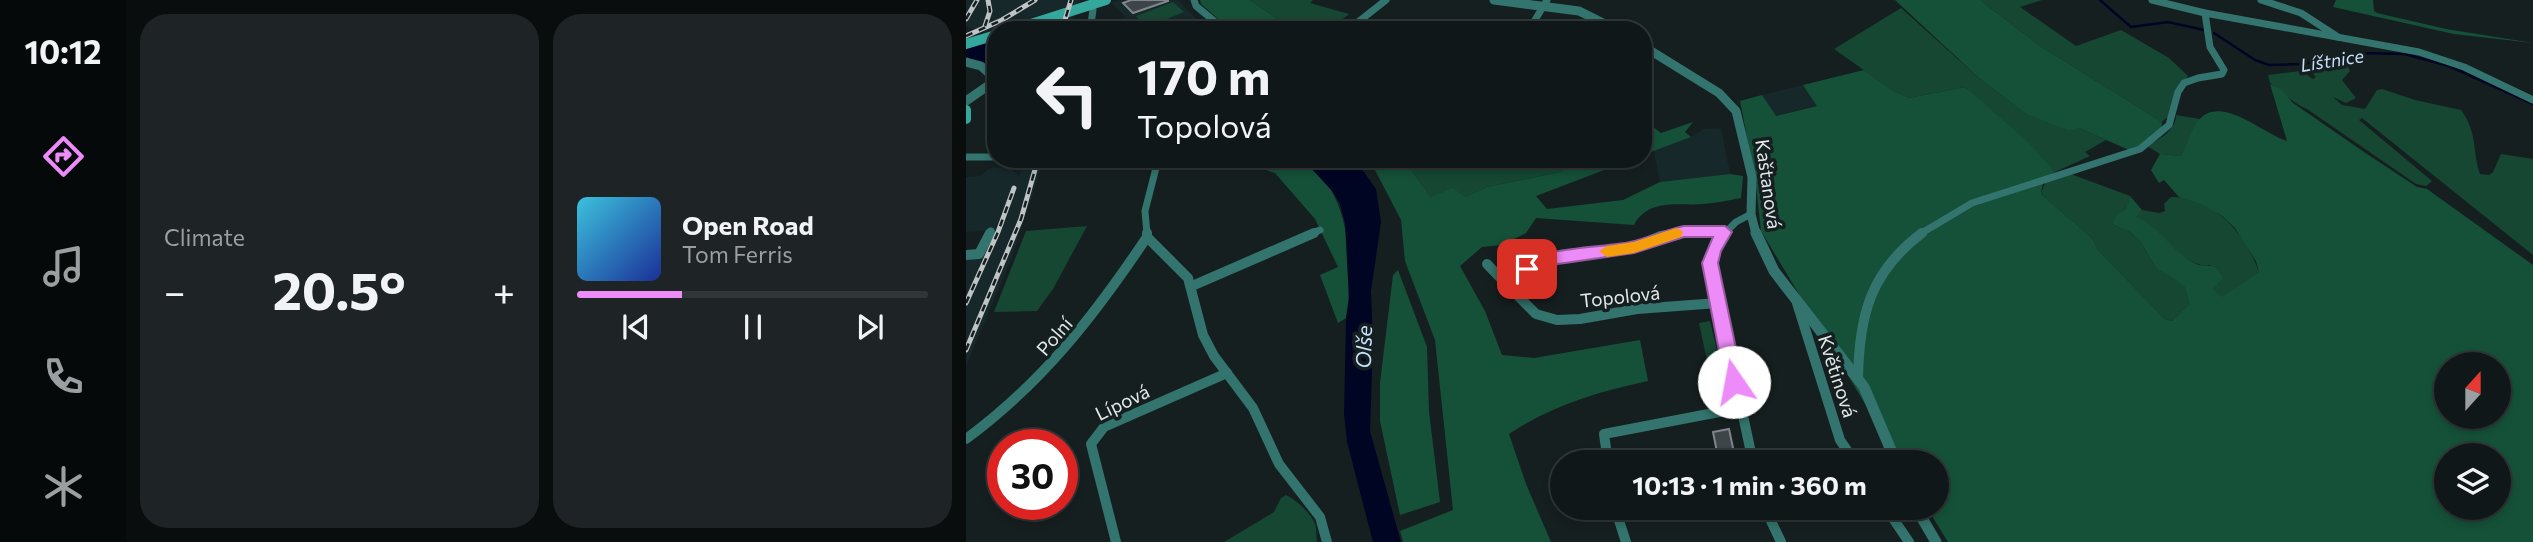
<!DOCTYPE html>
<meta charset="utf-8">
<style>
:root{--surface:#101718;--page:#1e2425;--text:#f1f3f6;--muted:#9c9fa2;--line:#303637;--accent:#ed8cf9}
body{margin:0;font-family:Commissioner,sans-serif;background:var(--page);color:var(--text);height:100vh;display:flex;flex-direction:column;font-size:26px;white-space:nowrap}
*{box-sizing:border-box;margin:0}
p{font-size:23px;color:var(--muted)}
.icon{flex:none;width:38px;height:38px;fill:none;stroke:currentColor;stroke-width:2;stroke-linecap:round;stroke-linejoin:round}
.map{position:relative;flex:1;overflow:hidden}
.details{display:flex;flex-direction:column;gap:14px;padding:14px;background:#090d0d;width:840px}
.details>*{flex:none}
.top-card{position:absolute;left:21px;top:21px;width:665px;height:147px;border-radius:28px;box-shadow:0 4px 10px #0003,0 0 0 2px var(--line);background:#101718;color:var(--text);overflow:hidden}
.needle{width:46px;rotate:21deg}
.tools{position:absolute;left:1468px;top:352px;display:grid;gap:14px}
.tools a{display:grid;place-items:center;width:77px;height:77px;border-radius:50%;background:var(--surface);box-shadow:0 4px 10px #0003,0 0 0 2px var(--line);font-size:35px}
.speed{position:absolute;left:21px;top:429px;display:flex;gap:14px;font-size:35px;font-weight:700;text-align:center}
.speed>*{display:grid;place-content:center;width:91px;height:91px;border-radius:50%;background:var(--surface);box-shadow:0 4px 10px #0003,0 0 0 2px var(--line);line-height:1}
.speed .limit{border:10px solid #d22;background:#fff;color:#111}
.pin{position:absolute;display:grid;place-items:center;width:60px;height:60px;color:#fff;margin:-30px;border-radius:14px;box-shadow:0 4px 10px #0006}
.me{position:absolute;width:77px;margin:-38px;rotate:348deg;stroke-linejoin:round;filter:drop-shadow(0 0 5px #0008)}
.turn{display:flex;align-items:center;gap:24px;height:147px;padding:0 35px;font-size:32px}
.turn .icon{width:91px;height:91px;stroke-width:2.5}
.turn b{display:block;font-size:49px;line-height:60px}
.big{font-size:52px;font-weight:700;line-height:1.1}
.details .tile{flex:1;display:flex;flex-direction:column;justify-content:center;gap:10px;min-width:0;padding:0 24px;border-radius:28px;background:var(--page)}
.song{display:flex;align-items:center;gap:21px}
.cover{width:84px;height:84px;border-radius:10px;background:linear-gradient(135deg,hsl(190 70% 55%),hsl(230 70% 35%))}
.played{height:7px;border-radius:4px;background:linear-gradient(90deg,var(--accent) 30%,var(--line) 30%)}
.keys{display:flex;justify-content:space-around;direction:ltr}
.heat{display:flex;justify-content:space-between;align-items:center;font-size:38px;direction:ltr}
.details .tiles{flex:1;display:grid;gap:14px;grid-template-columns:repeat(2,1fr)}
.trip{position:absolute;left:584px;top:450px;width:399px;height:70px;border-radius:35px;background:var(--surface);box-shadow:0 4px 10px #0003,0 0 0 2px var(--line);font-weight:700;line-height:70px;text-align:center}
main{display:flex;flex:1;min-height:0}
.tabs{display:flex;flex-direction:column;width:126px;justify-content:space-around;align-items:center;background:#06090a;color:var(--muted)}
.tabs .icon{width:49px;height:49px}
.tabs .current{color:var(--accent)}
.tabs b{font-size:32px;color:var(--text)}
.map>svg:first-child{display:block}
.built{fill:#17282b}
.green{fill:#154733}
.forest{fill:#155139;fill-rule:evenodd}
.water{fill:#000524}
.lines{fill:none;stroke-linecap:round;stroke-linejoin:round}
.stream{stroke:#000524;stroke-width:2.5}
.building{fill:#3d4549;stroke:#7e868b;stroke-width:2}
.minor-far1{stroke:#33756e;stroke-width:7}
.minor{stroke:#33756e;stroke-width:10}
.tertiary-far1{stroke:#33756e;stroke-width:9}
.tertiary{stroke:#33756e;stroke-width:11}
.secondary{stroke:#34a89d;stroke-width:10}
.rail-casing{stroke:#bec4c5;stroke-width:5}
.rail{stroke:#161f20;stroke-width:2.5;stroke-dasharray:7;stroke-linecap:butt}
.route{fill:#ed8cf9;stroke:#9a5ba2;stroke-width:2}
.slow{fill:#f59e0b}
.labels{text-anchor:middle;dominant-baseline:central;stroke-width:7;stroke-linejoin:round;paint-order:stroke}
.far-water-label{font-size:18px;font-style:italic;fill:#c7dffd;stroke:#161f20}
.street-label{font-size:19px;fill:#e2e8e9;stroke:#161f20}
.water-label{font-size:21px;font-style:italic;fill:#c7dffd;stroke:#161f20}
</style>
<main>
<nav class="tabs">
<b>10:12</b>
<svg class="icon current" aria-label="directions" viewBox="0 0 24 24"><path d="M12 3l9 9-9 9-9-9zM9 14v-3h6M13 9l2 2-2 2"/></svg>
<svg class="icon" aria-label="music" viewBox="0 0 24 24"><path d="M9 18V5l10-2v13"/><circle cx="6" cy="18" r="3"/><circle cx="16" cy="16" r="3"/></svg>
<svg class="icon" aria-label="phone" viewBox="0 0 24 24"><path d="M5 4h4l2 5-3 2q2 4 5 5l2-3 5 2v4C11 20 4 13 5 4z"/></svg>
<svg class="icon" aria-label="climate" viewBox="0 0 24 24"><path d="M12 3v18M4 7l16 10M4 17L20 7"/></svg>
</nav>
<section class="details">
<div class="tiles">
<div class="tile"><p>Climate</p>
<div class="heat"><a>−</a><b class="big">20.5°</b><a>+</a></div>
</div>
<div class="tile">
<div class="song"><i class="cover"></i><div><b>Open Road</b><p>Tom Ferris</p></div></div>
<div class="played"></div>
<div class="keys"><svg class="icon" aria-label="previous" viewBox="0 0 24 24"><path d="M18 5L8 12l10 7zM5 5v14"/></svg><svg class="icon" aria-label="pause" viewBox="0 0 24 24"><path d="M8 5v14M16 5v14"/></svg><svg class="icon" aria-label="next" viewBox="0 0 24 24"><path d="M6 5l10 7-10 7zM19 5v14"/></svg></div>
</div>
</div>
</section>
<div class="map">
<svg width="1567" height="542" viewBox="0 0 1567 542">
<rect width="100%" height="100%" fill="#161f20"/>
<!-- built -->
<g class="built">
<path d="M0 0H116L112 2 105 30H88L93 9 22 33 0 26Z"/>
<path d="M153 0H212L238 27 246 24 256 30H127L160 17 145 3Z"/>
<path d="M837 85 852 105 809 116 796 95Z"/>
<path d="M755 128 764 174 694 182 688 151 725 137 738 129Z"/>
<path d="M57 159H78L46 257 0 366V258L15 257 25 230 0 232V177L14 176 24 168 44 167 53 176Z"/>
</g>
<!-- green -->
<g class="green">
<path d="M284 0H347L344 3 383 14 363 30H327Z"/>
<path d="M1014 0H1076L1054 7 1110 46 1155 30 1203 58 1222 76 1206 101 1204 119 1200 118 1196 122 1074 46Z"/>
<path d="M207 2 218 12 181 27 170 16Z"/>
<path d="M935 8 1013 78 1060 114 1113 128 1140 140 1119 152 1124 156 1089 172 999 87 943 98 926 90 868 49Z"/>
<path d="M1379 61 1384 71 1376 80 1390 98 1380 103 1367 97 1376 105 1399 109 1411 90 1416 89 1449 100 1495 110C1512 133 1506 151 1514 174L1523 175 1527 172 1535 154 1567 159V255L1396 118 1393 120 1466 181 1460 186 1450 184 1341 109C1326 103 1317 92 1304 83L1302 75 1335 71 1347 79 1350 77 1344 71 1345 68Z"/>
<path d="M1210 115 1234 119 1215 156 1194 154 1181 146C1193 139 1210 131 1210 115Z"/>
<path d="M437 159H620L594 172 521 187 499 197H465Z"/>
<path d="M1102 173 1164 196 1162 205 1146 224 1164 232 1174 241 1191 269 1205 275 1219 288 1223 304 1206 321 1199 319 1132 250 1126 238 1075 194 1079 183Z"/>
<path d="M1205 197C1248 197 1280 234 1293 272L1256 298 1247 289 1244 265C1218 270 1193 226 1169 217L1176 210 1193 213 1199 211 1198 204Z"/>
<path d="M121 226 87 289 71 311 28 312 60 231Z"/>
<path d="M744 321 753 358 741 360 733 323Z"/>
<path d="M320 495C330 500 345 513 349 524 351 529 350 537 351 542H258L308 512 315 498Z"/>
</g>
<!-- forest -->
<g class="forest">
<path d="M234 0H284L327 30H265L235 4Z"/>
<path d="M929 0H1014L1074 46 1196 122 1195 131 1178 144 1163 150 1113 128 1102 130 1060 114 1013 78Z"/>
<path d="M1370 0H1407L1408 11 1411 13 1480 29 1567 43 1488 34 1367 7Z"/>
<path d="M898 70 926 90 943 98 999 87 1061 141 1089 172 1078 178 1075 194 1126 238 1132 250 1199 319 1206 321 1223 304 1219 288 1205 276 1191 269 1174 241 1164 232 1146 224 1151 214C1160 211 1162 206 1164 196L1176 210 1170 217C1193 226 1206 251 1228 263 1235 267 1241 264 1249 267L1257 278 1247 289 1256 297 1293 272 1290 261 1269 228 1255 215 1233 203 1213 197 1198 180 1193 183 1185 170 1194 154 1215 156C1221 145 1225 131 1232 121 1254 93 1297 134 1321 141L1304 84 1316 90 1327 103 1398 152 1451 187 1461 189 1567 265V542H982L961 508H971V462H934L795 231 789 177 774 101 796 95 810 116 851 106 837 85ZM1480 364H1533V416H1480ZM1480 455H1533V508H1480Z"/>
<path d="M727 122 719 132 725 137 677 155V132L687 127 695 133Z"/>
<path d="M265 159C282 159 314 155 330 160 386 179 388 270 380 318L372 323 354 275 372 267 349 219 309 173Z"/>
<path d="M399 159H437L465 197 487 188 499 197 521 187 594 172 620 159H667L570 196 581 209 657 200 694 182 764 174 777 176 775 198C763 200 750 203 737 204 713 206 682 198 668 225L570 218 560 233 536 245 516 247 494 266 519 311 536 355 568 358 674 340 682 381C632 392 586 405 543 434L560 484 585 542H437L434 531 487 510 469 340 439 261 435 220 409 170Z"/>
<path d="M432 270 461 347 463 412 474 502 434 515 414 421V383L427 275Z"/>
</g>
<!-- water -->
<g class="water">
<path d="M0 40 16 41 30 48V69L0 57Z"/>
<path d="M328 159H384L398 172 410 189 415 222 405 291 407 343 404 431 435 542H407L381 442 378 414 380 318 383 299 379 223 374 204 366 191 344 167Z"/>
</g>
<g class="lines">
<!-- stream -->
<g class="stream">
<path d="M1134 0 1165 27 1202 22 1238 30"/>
<path d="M1248 33 1289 60 1303 65 1337 64 1393 53 1439 54 1483 66 1567 104"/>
</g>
</g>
<!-- building -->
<g class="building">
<path d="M165 0H202V1L167 13 157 3Z"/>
<path d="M763 429 770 462H753L747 432Z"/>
</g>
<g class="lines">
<!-- minor-far1 -->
<g class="minor-far1">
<path d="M228 0 230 6 259 30"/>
<path d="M1186 0 1239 13 1453 52 1498 67 1567 100"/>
<path d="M1295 0 1335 13 1372 37"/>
<path d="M124 30 127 10"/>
<path d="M382 30 420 0"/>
<path d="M563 30 581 0"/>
<path d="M0 157H30"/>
<path d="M23 234 25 231"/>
<path d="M181 234 179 211 191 164 186 159"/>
<path d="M344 234 354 230"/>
<path d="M705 234 759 232"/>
<path d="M758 234 770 222 785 214"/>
<path d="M954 234 1006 203 1174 149 1203 125 1212 92 1218 83 1232 78 1256 74 1258 70 1244 47 1239 13"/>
</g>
<!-- minor -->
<g class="minor">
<path d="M181 233V237"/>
<path d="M715 233 695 236 668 247 582 259 561 269 547 291 570 314 591 320 614 319 671 309 752 303"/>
<path d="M759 233 744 263 787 462"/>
<path d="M181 237 222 278 237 335 248 356 287 408 313 464 354 517 361 542"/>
<path d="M0 255 13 254 24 233"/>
<path d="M521 264 547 291"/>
<path d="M226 286 348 233"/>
<path d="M831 303 874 440 889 462"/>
<path d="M892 379C893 316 904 272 956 233"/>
<path d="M0 439C77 382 128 316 181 237"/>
<path d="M642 462 638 434 774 408"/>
<path d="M649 508 660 542"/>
<path d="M799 508 815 542"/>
<path d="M920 508 943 542"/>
<path d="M150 542 125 444 138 427 261 373"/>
</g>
<!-- tertiary-far1 -->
<g class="tertiary-far1">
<path d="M528 0 613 11 651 30"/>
<path d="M677 46 753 93 770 111 786 177 785 214 790 234"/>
<path d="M0 62 15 66 26 76 23 85 0 101"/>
</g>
<!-- tertiary -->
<g class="tertiary">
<path d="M790 233 808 271 898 387 930 462"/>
<path d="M950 508 970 542"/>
</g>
<!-- secondary -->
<g class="secondary">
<path d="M46 30 140 0"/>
<path d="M0 44 30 35"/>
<path d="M0 110V119"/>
</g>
<defs>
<g id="rail">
<path d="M0 19 11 0"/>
<path d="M19 26 24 11 22 0"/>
<path d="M96 30 105 0"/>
<path d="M0 36 36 20 69 0"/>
<path d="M0 303 32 232 48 188"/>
<path d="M0 350 55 219 72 159"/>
</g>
</defs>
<!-- rail casing -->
<use href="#rail" class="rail-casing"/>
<!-- rail -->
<use href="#rail" class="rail"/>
</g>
<!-- route -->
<path class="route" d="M718 226H759L766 232 755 251 752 263 777 382 775 387 768 389 762 387 759 382 736 263 747 237H718L668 253 585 265 561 275 553 269C569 246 638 248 664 242 682 238 699 230 718 226Z"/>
<!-- slow -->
<path class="slow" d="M710 228 715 230 717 233 715 237 668 253 641 257 633 251 641 246 668 242Z"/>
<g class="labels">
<!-- far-water labels -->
<g class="far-water-label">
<text transform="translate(1366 60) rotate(-9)">Líštnice</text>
</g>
<!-- street labels -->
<g class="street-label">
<text transform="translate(803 184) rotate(82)">Kaštanová</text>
<text transform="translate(654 296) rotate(-6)">Topolová</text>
<text transform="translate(88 336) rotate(-49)">Polní</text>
<text transform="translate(872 376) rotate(72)">Květinová</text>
<text transform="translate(156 402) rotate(-26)">Lípová</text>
</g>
<!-- water labels -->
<g class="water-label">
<text transform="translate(397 347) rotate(-88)">Olše</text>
</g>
</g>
</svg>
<div class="tools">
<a><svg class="needle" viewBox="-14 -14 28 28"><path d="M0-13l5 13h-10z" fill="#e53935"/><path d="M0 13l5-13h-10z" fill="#9c9fa2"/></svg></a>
<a><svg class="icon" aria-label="layers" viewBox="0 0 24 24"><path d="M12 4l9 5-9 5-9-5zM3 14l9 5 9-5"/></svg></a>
</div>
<div class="speed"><div class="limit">30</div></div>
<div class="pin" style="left:561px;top:269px;background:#d93025"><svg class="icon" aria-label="arrive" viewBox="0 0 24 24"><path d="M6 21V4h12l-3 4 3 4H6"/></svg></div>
<svg class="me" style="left:768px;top:382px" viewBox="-20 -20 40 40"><circle r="19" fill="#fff"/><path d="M0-13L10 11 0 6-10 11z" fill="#ed8cf9"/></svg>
<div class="trip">10:13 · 1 min · 360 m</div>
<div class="top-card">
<div class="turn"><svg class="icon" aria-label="left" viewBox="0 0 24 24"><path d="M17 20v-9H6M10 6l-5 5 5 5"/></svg><div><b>170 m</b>Topolová</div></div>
</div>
</div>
</main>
